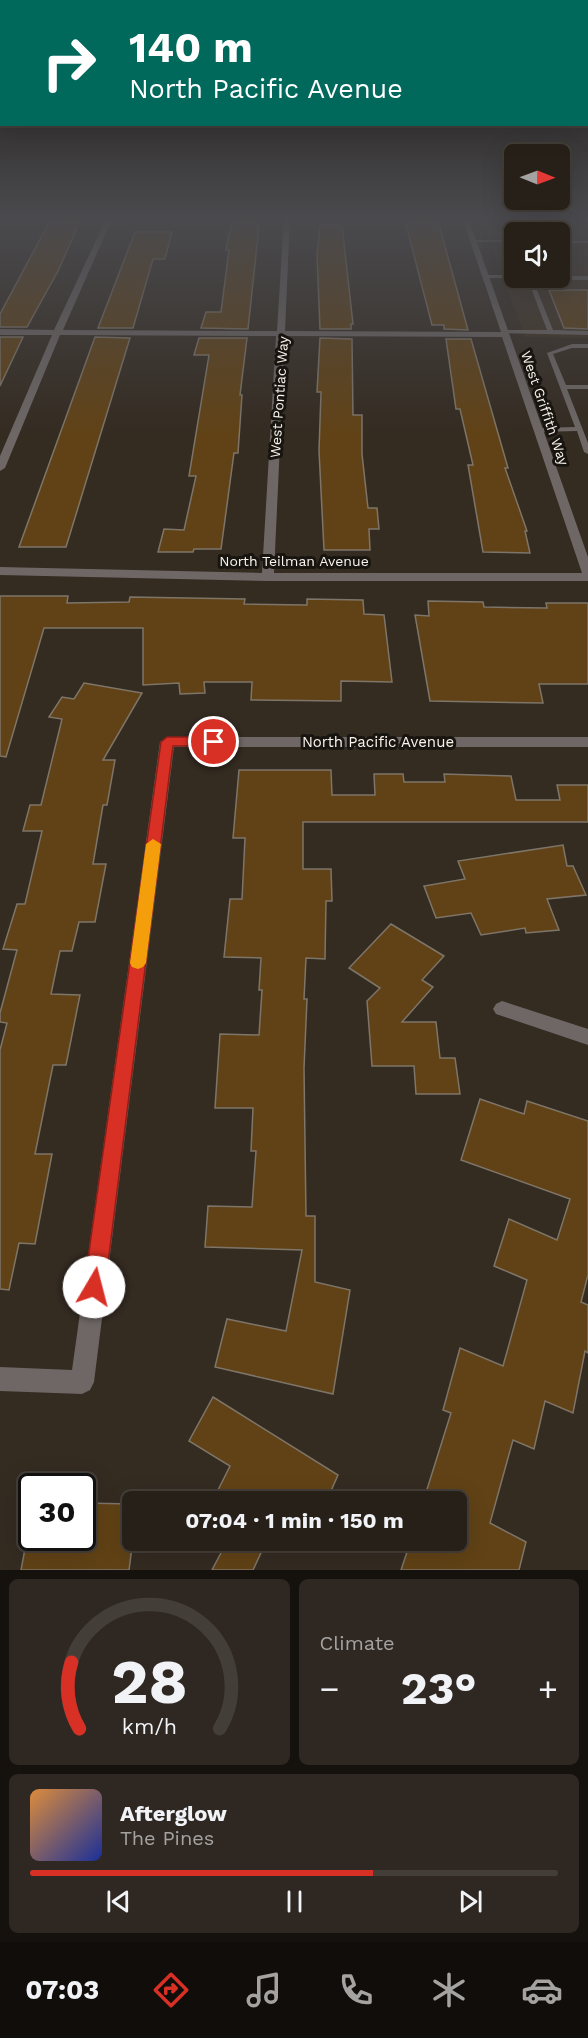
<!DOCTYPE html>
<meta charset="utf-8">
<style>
:root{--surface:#272019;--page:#2f2822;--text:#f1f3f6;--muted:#a4a3a2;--line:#433e38;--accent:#d93025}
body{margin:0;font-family:"Work Sans",sans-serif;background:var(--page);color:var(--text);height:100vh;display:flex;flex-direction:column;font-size:22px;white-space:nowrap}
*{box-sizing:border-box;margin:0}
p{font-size:20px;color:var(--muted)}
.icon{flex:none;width:33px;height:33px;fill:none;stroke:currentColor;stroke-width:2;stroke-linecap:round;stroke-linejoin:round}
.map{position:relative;height:1570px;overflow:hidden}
.details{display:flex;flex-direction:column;gap:9px;padding:9px;background:#15120e;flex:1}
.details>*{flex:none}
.top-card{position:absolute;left:0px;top:0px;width:588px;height:126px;box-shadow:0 6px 24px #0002,0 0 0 2px var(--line);background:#00695c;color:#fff;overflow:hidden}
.needle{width:39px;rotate:91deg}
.tools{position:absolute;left:504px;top:144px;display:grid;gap:12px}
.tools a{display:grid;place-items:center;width:66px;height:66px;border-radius:9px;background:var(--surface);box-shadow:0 6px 24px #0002,0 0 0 2px var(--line);font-size:30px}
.speed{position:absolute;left:18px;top:1473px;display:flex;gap:12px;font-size:30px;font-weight:700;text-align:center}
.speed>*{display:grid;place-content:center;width:78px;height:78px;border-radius:50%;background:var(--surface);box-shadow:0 6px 24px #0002,0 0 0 2px var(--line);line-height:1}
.speed .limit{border:3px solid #111;border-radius:9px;background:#fff;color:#111}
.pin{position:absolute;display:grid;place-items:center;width:51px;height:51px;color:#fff;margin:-26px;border:3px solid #fff;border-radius:50%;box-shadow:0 2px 6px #0007}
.me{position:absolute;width:66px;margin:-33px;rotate:8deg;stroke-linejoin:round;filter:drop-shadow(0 0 4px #0008)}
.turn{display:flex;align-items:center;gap:21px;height:126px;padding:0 30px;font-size:27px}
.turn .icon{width:78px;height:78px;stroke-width:2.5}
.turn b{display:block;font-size:42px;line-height:51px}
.big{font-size:45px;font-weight:700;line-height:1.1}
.details .tile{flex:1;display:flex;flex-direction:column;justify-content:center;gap:9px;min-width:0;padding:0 21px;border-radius:9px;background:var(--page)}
.details .dial{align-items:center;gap:0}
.dial svg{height:156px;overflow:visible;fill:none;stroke:var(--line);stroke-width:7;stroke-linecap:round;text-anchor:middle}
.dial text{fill:var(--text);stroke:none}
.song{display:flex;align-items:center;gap:18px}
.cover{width:72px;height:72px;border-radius:9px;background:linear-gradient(135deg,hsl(30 70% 55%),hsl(230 70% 35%))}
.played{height:6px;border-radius:3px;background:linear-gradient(90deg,var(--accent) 65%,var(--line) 65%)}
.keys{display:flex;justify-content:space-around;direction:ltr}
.heat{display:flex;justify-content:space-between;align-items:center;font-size:33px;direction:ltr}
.details .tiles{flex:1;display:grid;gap:9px;grid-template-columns:1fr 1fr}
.tile:last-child{grid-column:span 2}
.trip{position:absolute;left:122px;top:1491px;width:345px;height:60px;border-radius:9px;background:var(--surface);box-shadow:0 6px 24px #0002,0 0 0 2px var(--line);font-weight:700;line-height:60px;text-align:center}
.dock{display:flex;height:96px;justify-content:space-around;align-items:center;background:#100d0a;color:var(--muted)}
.dock .icon{width:42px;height:42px}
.dock .active{color:var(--accent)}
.dock b{font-size:27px;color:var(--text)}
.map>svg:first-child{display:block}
.built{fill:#3f3222;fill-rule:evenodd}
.building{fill:#614216;stroke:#7e7569;stroke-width:1.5}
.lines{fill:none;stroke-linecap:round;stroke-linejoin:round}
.service{fill:#6e6766;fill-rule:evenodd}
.minor{fill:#6e6766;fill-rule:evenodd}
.route{fill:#d93025;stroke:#8d1f18;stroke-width:1.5}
.slow{fill:#f59e0b}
.labels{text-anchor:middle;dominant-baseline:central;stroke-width:6;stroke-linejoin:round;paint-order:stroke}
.far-street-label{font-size:14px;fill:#f9f4ed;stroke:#181510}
.street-label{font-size:15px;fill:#f9f4ed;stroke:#181510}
</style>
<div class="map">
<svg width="588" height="1570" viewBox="0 0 588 1570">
<rect width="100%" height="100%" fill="#342b21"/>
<!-- built -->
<path class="built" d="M480 217H588V338L525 337ZM514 232H560V278H514Z"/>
<!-- building -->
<g class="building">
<path d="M52 217H82L58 271 27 327H0V314Z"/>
<path d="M232 217H260L248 329 201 328 206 312H221L229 250H226Z"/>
<path d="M404 217H437L468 330 444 329V325H432Z"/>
<path d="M320 225H342L353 324H351V329H320L317 255Z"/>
<path d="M135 232H172L165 259H153L133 328H98Z"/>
<path d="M549 290H588V329L564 328Z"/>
<path d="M0 337H23L0 386Z"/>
<path d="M95 337 130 338 66 547H19Z"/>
<path d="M199 338H247L240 395H242L238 453H234L221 549H194L193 552H158L164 529 184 530 196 476H189L209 355H194Z"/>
<path d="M320 338 352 339 353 415H362V454L368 508H377L379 529H369L370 550H324L319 451 321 392H317Z"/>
<path d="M446 339H471L508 468H505L527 531H525L530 553 483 552 468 465H473L460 409H456Z"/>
<path d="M0 596H68L67 603 129 602 130 597 245 599 244 604 307 605V599L363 600 364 614 384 615 392 682 341 681V701L251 700 252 682H204L205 693 180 694 179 683 143 685V628H44L6 757 0 756Z"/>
<path d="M428 601 483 602 484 607 547 608 546 603H588V684H539L543 703 430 701 415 615 429 616Z"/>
<path d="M84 683 142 693 103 760H115L107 805H103L93 864H106L95 922H79L72 951H60L51 994 80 995 66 1065H53L35 1154H52L35 1244 19 1243 9 1290 0 1289V1050L7 1023 0 1022V1013L17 950 3 949 17 904H25L42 831H23L30 805H41L62 719 49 717 62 697 74 699Z"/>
<path d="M239 770H331L332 795H375L374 774H403L404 782H445L444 774 511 776 516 800H560L557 785H588V822H303V869H331L332 901H326L325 959 306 958 304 999H307L304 1068 306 1216H315V1282L350 1290 333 1394 215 1367 227 1319 286 1331 302 1250 205 1247 208 1206 252 1207 256 1151H251L253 1108H215L220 1034 259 1035 262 990H259L261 958 224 957 230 899H242L245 838H233Z"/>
<path d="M563 845 567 866H573L586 895 547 899 559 930 526 933 525 928 481 935 471 913 436 918 424 886 465 879 458 861Z"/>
<path d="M391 924 444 956 422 980 433 987 402 1022H436L440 1058H455L460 1094H416L414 1066H372L367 1001 380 988 349 968Z"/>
<path d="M480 1099 524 1114 527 1101 588 1121V1275L581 1302 588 1305V1353L585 1351 573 1413 545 1401 534 1449 513 1440 490 1523 526 1542 519 1570H401L411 1540H456V1502H423L451 1413 443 1410 460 1348 503 1366 527 1280 494 1266 509 1219 557 1240 570 1199 461 1160Z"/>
<path d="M213 1397 338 1475 326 1502H306L290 1492 285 1502H212L230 1466 189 1441Z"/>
<path d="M84 1503 132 1504V1547L129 1570H21L27 1538H82Z"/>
<path d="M211 1540H267L253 1570H212L223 1549Z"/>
</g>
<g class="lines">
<!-- service -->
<g class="service">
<path d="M553 219H588V221H558L560 232V233L556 232Z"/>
<path d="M472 240H514V242H474Z"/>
<rect x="560" y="241" width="28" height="2"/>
<path d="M560 262 563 264 569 276H588V280H533L553 330 588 331V335L502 333V331L504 330H547L528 280 516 278 564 276 560 268Z"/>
<path d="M483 275H514L516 278H485Z"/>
<path d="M572 344H588V348H572L553 354 566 385H588V389H567L588 443V454L584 452 577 431 537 432 534 430 537 428 575 427 547 353Z"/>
</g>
<!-- minor -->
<g class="minor">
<path d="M107 217H113L63 330 277 331 284 217H290L285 331 501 332 462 217H468L588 557V581H268L0 575V567L262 573 276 336 60 335 5 468 0 471V456L52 335H0V329L54 330ZM285 336 502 337 582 573H274Z"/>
<path d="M167 737H588V747H174L94 1382 90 1390 82 1394 0 1391V1367L72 1370 160 742Z"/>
<path d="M502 1001 588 1029V1045L496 1014 493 1009 496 1004Z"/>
</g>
</g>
<!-- sky -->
<linearGradient id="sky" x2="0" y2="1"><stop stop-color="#1d1812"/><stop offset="0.5" stop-color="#4a4a4e"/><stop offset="1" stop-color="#4a4a4e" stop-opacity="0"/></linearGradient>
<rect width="588" height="436" fill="url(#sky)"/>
<!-- route -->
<path class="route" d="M167 737H214L220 742 214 746H173L105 1287 102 1294 94 1297 87 1294 84 1287 161 742Z"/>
<!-- slow -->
<path class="slow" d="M153 839 161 844 146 963 143 967 138 969 132 967 130 963 146 844Z"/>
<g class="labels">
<!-- far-street labels -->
<g class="far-street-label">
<text transform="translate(279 397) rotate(-86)">West Pontiac Way</text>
<text transform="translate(545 408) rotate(71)">West Griffith Way</text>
<text x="294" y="561">North Teilman Avenue</text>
</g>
<!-- street labels -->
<g class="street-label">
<text x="378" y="742">North Pacific Avenue</text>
</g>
</g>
</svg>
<div class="tools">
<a><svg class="needle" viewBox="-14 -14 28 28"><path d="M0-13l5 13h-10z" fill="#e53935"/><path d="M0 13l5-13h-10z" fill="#a4a3a2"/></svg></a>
<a><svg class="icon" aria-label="sound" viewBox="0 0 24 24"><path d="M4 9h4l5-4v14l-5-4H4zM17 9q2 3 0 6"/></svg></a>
</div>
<div class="speed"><div class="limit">30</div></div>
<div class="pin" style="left:214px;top:742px;background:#d93025"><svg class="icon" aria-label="arrive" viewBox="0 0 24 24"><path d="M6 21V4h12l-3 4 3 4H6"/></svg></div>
<svg class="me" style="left:94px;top:1287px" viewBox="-20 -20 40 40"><circle r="19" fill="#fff"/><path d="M0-13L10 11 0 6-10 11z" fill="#d93025"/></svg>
<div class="trip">07:04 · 1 min · 150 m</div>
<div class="top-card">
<div class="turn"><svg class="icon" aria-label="right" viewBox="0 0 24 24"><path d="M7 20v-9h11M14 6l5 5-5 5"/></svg><div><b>140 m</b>North Pacific Avenue</div></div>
</div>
</div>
<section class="details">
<div class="tiles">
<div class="tile dial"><svg viewBox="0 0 100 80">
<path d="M14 69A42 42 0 1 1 86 69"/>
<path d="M14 69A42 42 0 0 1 10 35" stroke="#d93025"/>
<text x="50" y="56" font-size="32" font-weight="700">28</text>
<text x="50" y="72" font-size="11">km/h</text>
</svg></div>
<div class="tile"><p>Climate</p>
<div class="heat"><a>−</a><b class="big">23°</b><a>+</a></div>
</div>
<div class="tile">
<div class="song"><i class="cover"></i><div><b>Afterglow</b><p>The Pines</p></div></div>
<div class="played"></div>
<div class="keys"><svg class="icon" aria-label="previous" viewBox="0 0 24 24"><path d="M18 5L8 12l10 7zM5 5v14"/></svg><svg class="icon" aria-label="pause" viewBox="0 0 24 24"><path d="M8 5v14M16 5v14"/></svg><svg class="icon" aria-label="next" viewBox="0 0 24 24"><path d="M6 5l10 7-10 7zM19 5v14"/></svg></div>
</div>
</div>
</section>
<nav class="dock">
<b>07:03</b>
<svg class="icon active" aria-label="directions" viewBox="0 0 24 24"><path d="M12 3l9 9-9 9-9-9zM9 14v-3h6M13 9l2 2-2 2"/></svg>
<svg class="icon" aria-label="music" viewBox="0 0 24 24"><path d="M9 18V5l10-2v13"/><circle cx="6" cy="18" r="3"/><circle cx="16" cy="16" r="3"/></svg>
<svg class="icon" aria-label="phone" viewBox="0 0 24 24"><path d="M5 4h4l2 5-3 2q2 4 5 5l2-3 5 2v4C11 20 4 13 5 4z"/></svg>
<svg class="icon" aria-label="climate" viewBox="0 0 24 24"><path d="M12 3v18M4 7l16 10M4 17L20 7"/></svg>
<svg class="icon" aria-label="car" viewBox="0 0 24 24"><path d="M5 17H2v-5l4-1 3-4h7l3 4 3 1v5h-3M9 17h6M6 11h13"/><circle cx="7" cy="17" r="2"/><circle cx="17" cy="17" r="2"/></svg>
</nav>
